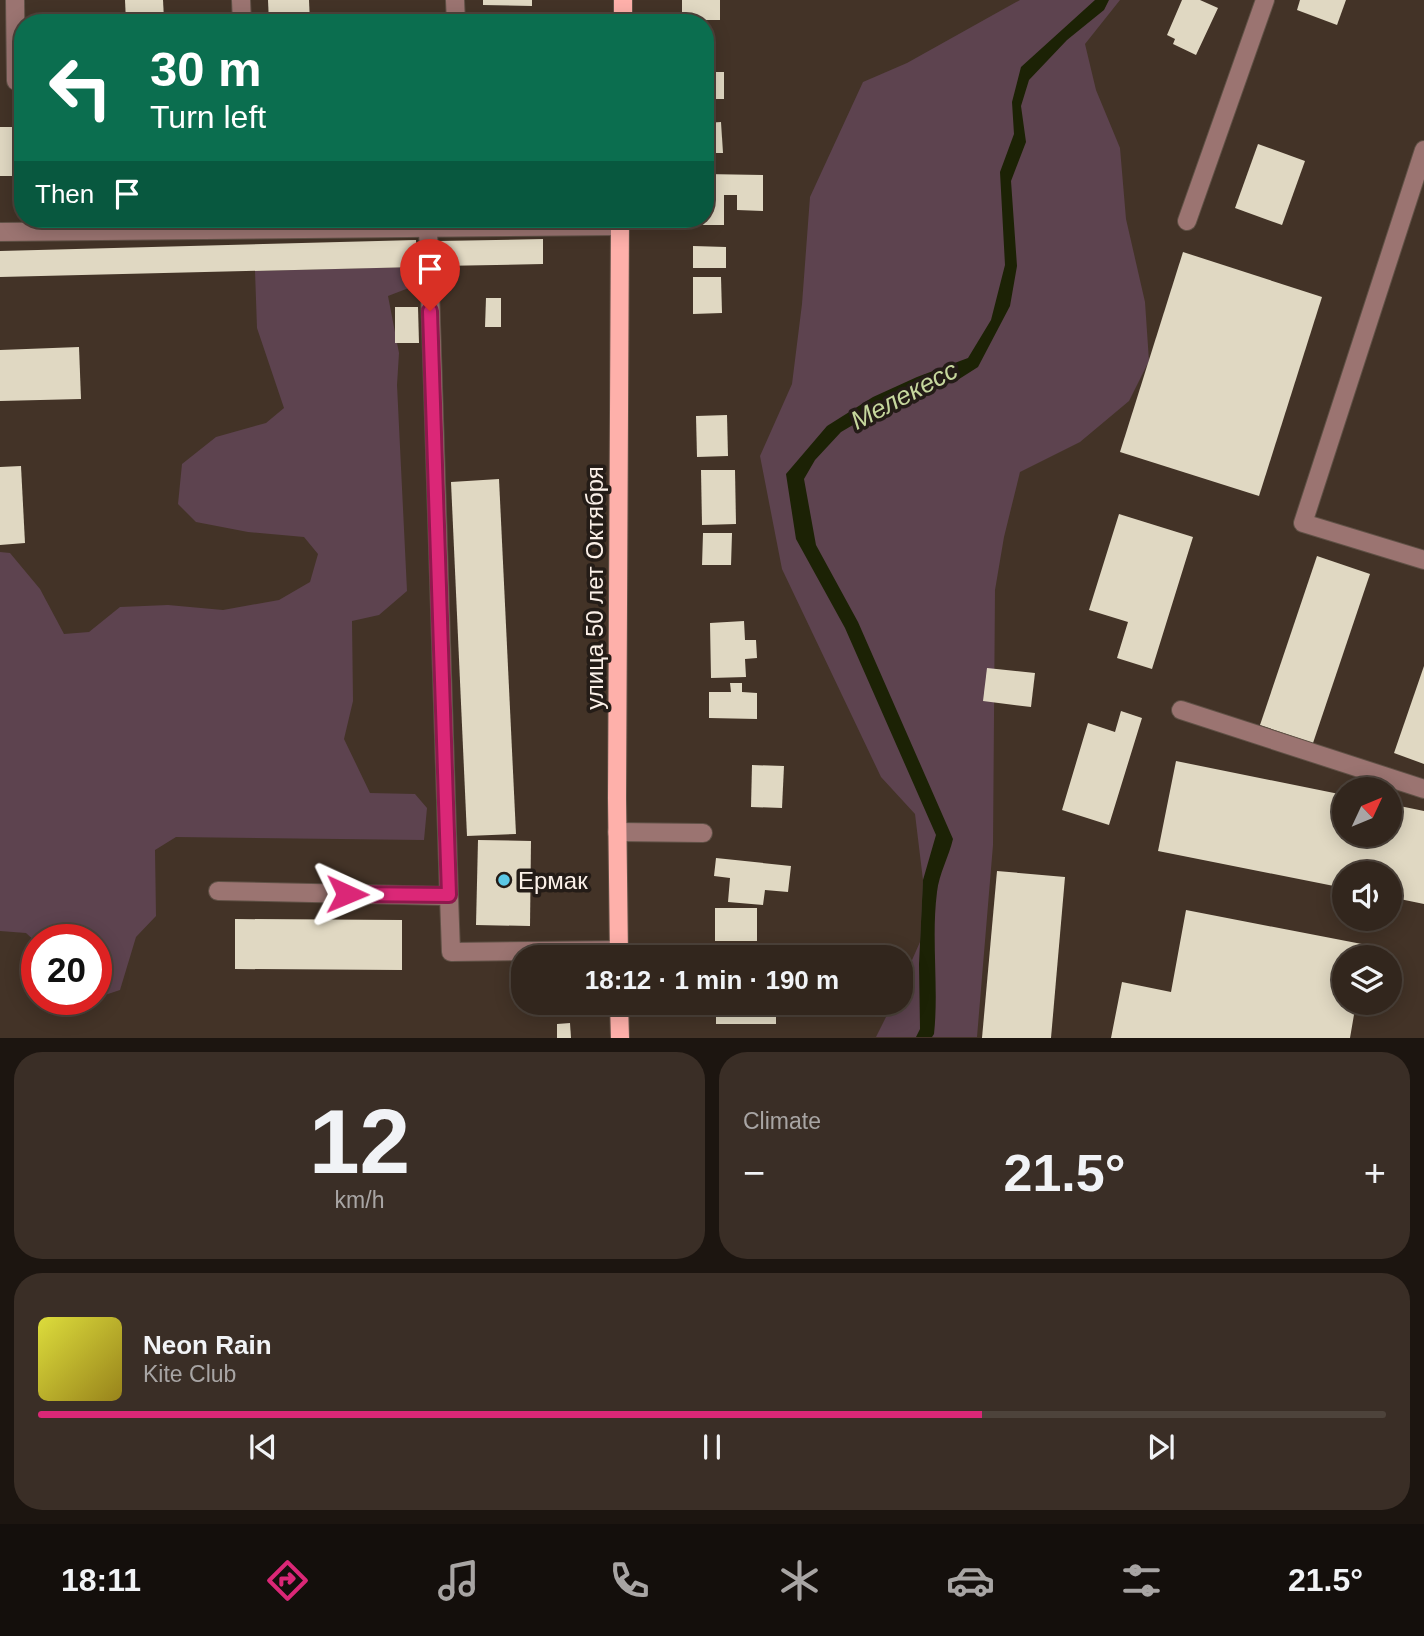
<!DOCTYPE html>
<meta charset="utf-8">
<style>
:root{--surface:#32261d;--page:#3a2e26;--text:#f1f3f6;--muted:#a8a5a4;--line:#4d433b;--accent:#db2777}
body{margin:0;font-family:Arial,sans-serif;background:var(--page);color:var(--text);height:100vh;display:flex;flex-direction:column;font-size:26px;white-space:nowrap}
*{box-sizing:border-box;margin:0}
p{font-size:23px;color:var(--muted)}
.icon{flex:none;width:38px;height:38px;fill:none;stroke:currentColor;stroke-width:2;stroke-linecap:round;stroke-linejoin:round}
.map{position:relative;height:1038px;overflow:hidden}
.drawer{display:flex;flex-direction:column;gap:14px;padding:14px;background:#1c1510;flex:1}
.drawer>*{flex:none}
.top-card{position:absolute;left:14px;top:14px;width:700px;height:214px;border-radius:28px;box-shadow:0 4px 18px #0003,0 0 0 2px var(--line);background:#0b6e4f;color:#fff;overflow:hidden}
.needle{width:46px;rotate:46deg}
.buttons{position:absolute;left:1332px;top:777px;display:grid;gap:14px}
.buttons a{display:grid;place-items:center;width:70px;height:70px;border-radius:50%;background:var(--surface);box-shadow:0 4px 18px #0003,0 0 0 2px var(--line);font-size:35px}
.speed{position:absolute;left:21px;top:924px;display:flex;gap:14px;font-size:35px;font-weight:700;text-align:center}
.speed>*{display:grid;place-content:center;width:91px;height:91px;border-radius:50%;background:var(--surface);box-shadow:0 4px 18px #0003,0 0 0 2px var(--line);line-height:1}
.speed .limit{border:10px solid #d22;background:#fff;color:#111}
.pin{position:absolute;display:grid;place-items:center;width:60px;height:60px;color:#fff;margin:-72px -30px;border-radius:50% 50% 50% 0;rotate:-45deg;box-shadow:0 0 7px #0007}
.pin .icon{rotate:45deg}
.me{position:absolute;width:77px;margin:-38px;rotate:91deg;stroke-linejoin:round;filter:drop-shadow(0 0 5px #0008)}
.turn{display:flex;align-items:center;gap:24px;height:147px;padding:0 21px;font-size:32px}
.turn .icon{width:91px;height:91px;stroke-width:2.5}
.turn b{display:block;font-size:49px;line-height:60px}
.then{display:flex;align-items:center;height:66px;padding:0 21px;background:#0003;gap:14px;font-size:26px}
.big{font-size:52px;font-weight:600;line-height:1.1}
.drawer .card{flex:1;display:flex;flex-direction:column;justify-content:center;gap:10px;min-width:0;padding:0 24px;border-radius:28px;background:var(--page)}
.drawer .dial{align-items:center;gap:0}
.dial b{font-size:91px;line-height:1}
.song{display:flex;align-items:center;gap:21px}
.cover{width:84px;height:84px;border-radius:10px;background:linear-gradient(135deg,hsl(60 70% 55%),hsl(50 70% 35%))}
.played{height:7px;border-radius:4px;background:linear-gradient(90deg,var(--accent) 70%,var(--line) 70%)}
.keys{display:flex;justify-content:space-around;direction:ltr}
.heat{display:flex;justify-content:space-between;align-items:center;font-size:38px;direction:ltr}
.drawer .tiles{flex:1;display:grid;gap:14px;grid-template-columns:1fr 1fr}
.card:last-child{grid-column:span 2}
.trip{position:absolute;left:511px;top:945px;width:402px;height:70px;border-radius:28px;background:var(--surface);box-shadow:0 4px 18px #0003,0 0 0 2px var(--line);font-weight:600;line-height:70px;text-align:center}
.tab-bar{display:flex;height:112px;justify-content:space-around;align-items:center;background:#140f0c;color:var(--muted)}
.tab-bar .icon{width:49px;height:49px}
.tab-bar .active{color:var(--accent)}
.tab-bar b{font-size:32px;color:var(--text)}
.map>svg:first-child{display:block}
.green{fill:#5d434f}
.water{fill:#1c2205}
.building{fill:#e0d8c2}
.lines{fill:none;stroke-linecap:round;stroke-linejoin:round}
.minor-casing{stroke:#605146;stroke-width:20}
.major-casing{stroke:#605146;stroke-width:20}
.minor{stroke:#9b7471;stroke-width:18}
.major{stroke:#feb0aa;stroke-width:18}
.route-casing{stroke:#8e194d;stroke-width:18}
.route{stroke:#db2777;stroke-width:12}
.poi-dot{fill:#5bc8e6;stroke:#241c17;stroke-width:2.5}
.labels{text-anchor:middle;dominant-baseline:central;stroke-width:7;stroke-linejoin:round;paint-order:stroke}
.street-label{font-size:24px;fill:#fbf0e8;stroke:#241c17}
.poi-label{font-size:24px;fill:#fbf0e8;stroke:#241c17;text-anchor:start}
.water-label{font-size:26px;font-style:italic;fill:#c6d79d;stroke:#241c17}
</style>
<div class="map">
<svg width="1424" height="1038" viewBox="0 0 1424 1038">
<rect width="100%" height="100%" fill="#433327"/>
<!-- green -->
<g class="green">
<path d="M1020 0H1120L1085 44 1096 90 1120 148 1126 219 1145 302 1149 361 1129 401 1080 442 1020 472 1004 537 995 590 993 845 977 1037H876L893 1003H901V985L920 942 923 880 915 814 881 777 782 569 760 456 792 384 802 304 810 197 863 82 907 63Z"/>
<path d="M408 267 414 286 388 296 399 353 397 385 407 591 379 615 352 621 353 701 344 739 370 793 415 794 427 808 424 840 176 837 155 850 156 916 136 937 120 990 96 998V940H37V943L26 933 0 931V552L10 553 40 589 64 634 89 632 120 607 168 605 223 610 279 600 310 582 318 554 304 537 248 532 196 522 178 504 182 464 216 437 266 423 284 408 257 328 255 271Z"/>
</g>
<!-- water -->
<path class="water" d="M1095 0H1109L1104 10 1067 40 1029 80 1021 106 1026 142 1011 181 1017 266 1010 306 978 367 956 381 915 393 880 409 841 432 815 460 804 479 816 545 858 622 953 839C949 856 939 874 937 892 931 939 939 987 934 1034L932 1037H916L920 1029 919 964 923 880 936 835 845 628 796 539 786 474 827 426 873 397 917 377 968 358 991 320 1005 265 1000 172 1014 134 1012 102 1021 67Z"/>
<!-- building -->
<g class="building">
<path d="M125 0H163L164 19 126 22Z"/>
<path d="M268 0H309L310 23H269Z"/>
<path d="M483 0H532V6L483 5Z"/>
<rect x="682" y="0" width="38" height="20"/>
<path d="M1182 0H1200L1218 8 1196 55 1173 44 1175 39 1167 35Z"/>
<path d="M1300 0H1346L1337 25 1297 10Z"/>
<rect x="705" y="72" width="19" height="27"/>
<path d="M721 122 723 153H705V123Z"/>
<rect x="0" y="127" width="23" height="49"/>
<path d="M1258 144 1305 161 1282 225 1235 208Z"/>
<path d="M705 174 763 175V211L737 210V195H724V225H690V219H705Z"/>
<path d="M543 239V264L439 266 438 241Z"/>
<path d="M416 240 417 267 0 277V251Z"/>
<path d="M693 246 726 247V268H693Z"/>
<path d="M1183 252 1322 297 1259 496 1120 452Z"/>
<path d="M693 277H721L722 313 693 314Z"/>
<path d="M486 298H501V327H485Z"/>
<path d="M395 307H418L419 343H395Z"/>
<path d="M79 347 81 399 0 401V350Z"/>
<path d="M727 415 728 456 697 457 696 416Z"/>
<path d="M21 466 25 543 0 545V467Z"/>
<path d="M701 470H735L736 524 702 525Z"/>
<path d="M499 479 516 834 467 836 451 482Z"/>
<path d="M1119 514 1193 537 1152 669 1117 658 1128 622 1089 610Z"/>
<path d="M703 533H732L731 565H702Z"/>
<path d="M1317 556 1370 574 1313 743 1260 725Z"/>
<path d="M744 621 745 640H756L757 658 745 659 746 677 711 678 710 623Z"/>
<path d="M1424 666V764L1394 753Z"/>
<path d="M987 668 1035 673 1031 707 983 701Z"/>
<path d="M730 683H742V692L757 693V719L709 718V692H731Z"/>
<path d="M1121 711 1142 718 1109 825 1062 810 1088 723 1115 732Z"/>
<path d="M1176 761 1344 795V835H1390V804L1424 811V904L1390 897V873H1344V888L1158 851Z"/>
<path d="M752 765 784 766 782 808 751 807Z"/>
<path d="M478 840 531 841 530 926 476 925Z"/>
<path d="M716 858 791 866 788 892 765 890 763 905 728 902 730 878 714 876Z"/>
<path d="M997 871 1065 877 1051 1038H982Z"/>
<rect x="715" y="908" width="42" height="33"/>
<path d="M1186 910 1367 945 1365 957H1344V1003H1356L1350 1038H1111L1122 982 1171 992Z"/>
<path d="M235 919 402 920V970L235 969Z"/>
<path d="M716 1008 776 1009V1024H716Z"/>
<path d="M570 1023 571 1038H557V1024Z"/>
</g>
<g class="lines">
<defs>
<g id="minor">
<path d="M15 0 16 81H23"/>
<path d="M241 0 242 23"/>
<path d="M455 0 456 23"/>
<path d="M1424 150 1303 523 1424 560"/>
<path d="M1187 221 1265 0"/>
<path d="M0 232 620 226"/>
<path d="M1181 710 1424 789"/>
<path d="M617 832 703 833"/>
<path d="M218 891 449 896 428 228"/>
<path d="M449 896 451 952 619 950"/>
</g>
<g id="major">
<path d="M623 23V0"/>
<path d="M619 957 617 798 620 219"/>
<path d="M619 1003 620 1038"/>
</g>
</defs>
<!-- minor casing -->
<use href="#minor" class="minor-casing"/>
<!-- major casing -->
<use href="#major" class="major-casing"/>
<!-- minor -->
<use href="#minor" class="minor"/>
<!-- major -->
<use href="#major" class="major"/>
</g>
<g class="lines">
<defs>
<path id="route" d="M347 894 449 895 430 311"/>
</defs>
<!-- route casing -->
<use href="#route" class="route-casing"/>
<!-- route -->
<use href="#route" class="route"/>
</g>
<!-- markers -->
<circle class="poi-dot" cx="504" cy="880" r="7"/>
<g class="labels">
<!-- street labels -->
<g class="street-label">
<text transform="translate(594 588) rotate(-90)">улица 50 лет Октября</text>
</g>
<!-- poi labels -->
<g class="poi-label">
<text x="518" y="880">Ермак</text>
</g>
<!-- water labels -->
<g class="water-label">
<text transform="translate(904 395) rotate(-28)">Мелекесс</text>
</g>
</g>
</svg>
<div class="buttons">
<a><svg class="needle" viewBox="-14 -14 28 28"><path d="M0-13l5 13h-10z" fill="#e53935"/><path d="M0 13l5-13h-10z" fill="#a8a5a4"/></svg></a>
<a><svg class="icon" aria-label="sound" viewBox="0 0 24 24"><path d="M4 9h4l5-4v14l-5-4H4zM17 9q2 3 0 6"/></svg></a>
<a><svg class="icon" aria-label="layers" viewBox="0 0 24 24"><path d="M12 4l9 5-9 5-9-5zM3 14l9 5 9-5"/></svg></a>
</div>
<div class="speed"><div class="limit">20</div></div>
<div class="pin" style="left:430px;top:311px;background:#d93025"><svg class="icon" aria-label="arrive" viewBox="0 0 24 24"><path d="M6 21V4h12l-3 4 3 4H6"/></svg></div>
<svg class="me" style="left:347px;top:894px" viewBox="-20 -20 40 40"><path d="M0-17L14 15 0 8-14 15z" fill="#db2777" stroke="#fff" stroke-width="4"/></svg>
<div class="trip">18:12 · 1 min · 190 m</div>
<div class="top-card">
<div class="turn"><svg class="icon" aria-label="left" viewBox="0 0 24 24"><path d="M17 20v-9H6M10 6l-5 5 5 5"/></svg><div><b>30 m</b>Turn left</div></div>
<div class="then">Then<svg class="icon" aria-label="arrive" viewBox="0 0 24 24"><path d="M6 21V4h12l-3 4 3 4H6"/></svg></div>
</div>
</div>
<section class="drawer">
<div class="tiles">
<div class="card dial"><b>12</b><p>km/h</p></div>
<div class="card"><p>Climate</p>
<div class="heat"><a>−</a><b class="big">21.5°</b><a>+</a></div>
</div>
<div class="card">
<div class="song"><i class="cover"></i><div><b>Neon Rain</b><p>Kite Club</p></div></div>
<div class="played"></div>
<div class="keys"><svg class="icon" aria-label="previous" viewBox="0 0 24 24"><path d="M18 5L8 12l10 7zM5 5v14"/></svg><svg class="icon" aria-label="pause" viewBox="0 0 24 24"><path d="M8 5v14M16 5v14"/></svg><svg class="icon" aria-label="next" viewBox="0 0 24 24"><path d="M6 5l10 7-10 7zM19 5v14"/></svg></div>
</div>
</div>
</section>
<nav class="tab-bar">
<b>18:11</b>
<svg class="icon active" aria-label="directions" viewBox="0 0 24 24"><path d="M12 3l9 9-9 9-9-9zM9 14v-3h6M13 9l2 2-2 2"/></svg>
<svg class="icon" aria-label="music" viewBox="0 0 24 24"><path d="M9 18V5l10-2v13"/><circle cx="6" cy="18" r="3"/><circle cx="16" cy="16" r="3"/></svg>
<svg class="icon" aria-label="phone" viewBox="0 0 24 24"><path d="M5 4h4l2 5-3 2q2 4 5 5l2-3 5 2v4C11 20 4 13 5 4z"/></svg>
<svg class="icon" aria-label="climate" viewBox="0 0 24 24"><path d="M12 3v18M4 7l16 10M4 17L20 7"/></svg>
<svg class="icon" aria-label="car" viewBox="0 0 24 24"><path d="M5 17H2v-5l4-1 3-4h7l3 4 3 1v5h-3M9 17h6M6 11h13"/><circle cx="7" cy="17" r="2"/><circle cx="17" cy="17" r="2"/></svg>
<svg class="icon" aria-label="filters" viewBox="0 0 24 24"><path d="M4 7h16M4 17h16"/><circle cx="9" cy="7" r="2"/><circle cx="15" cy="17" r="2"/></svg>
<b>21.5°</b>
</nav>
